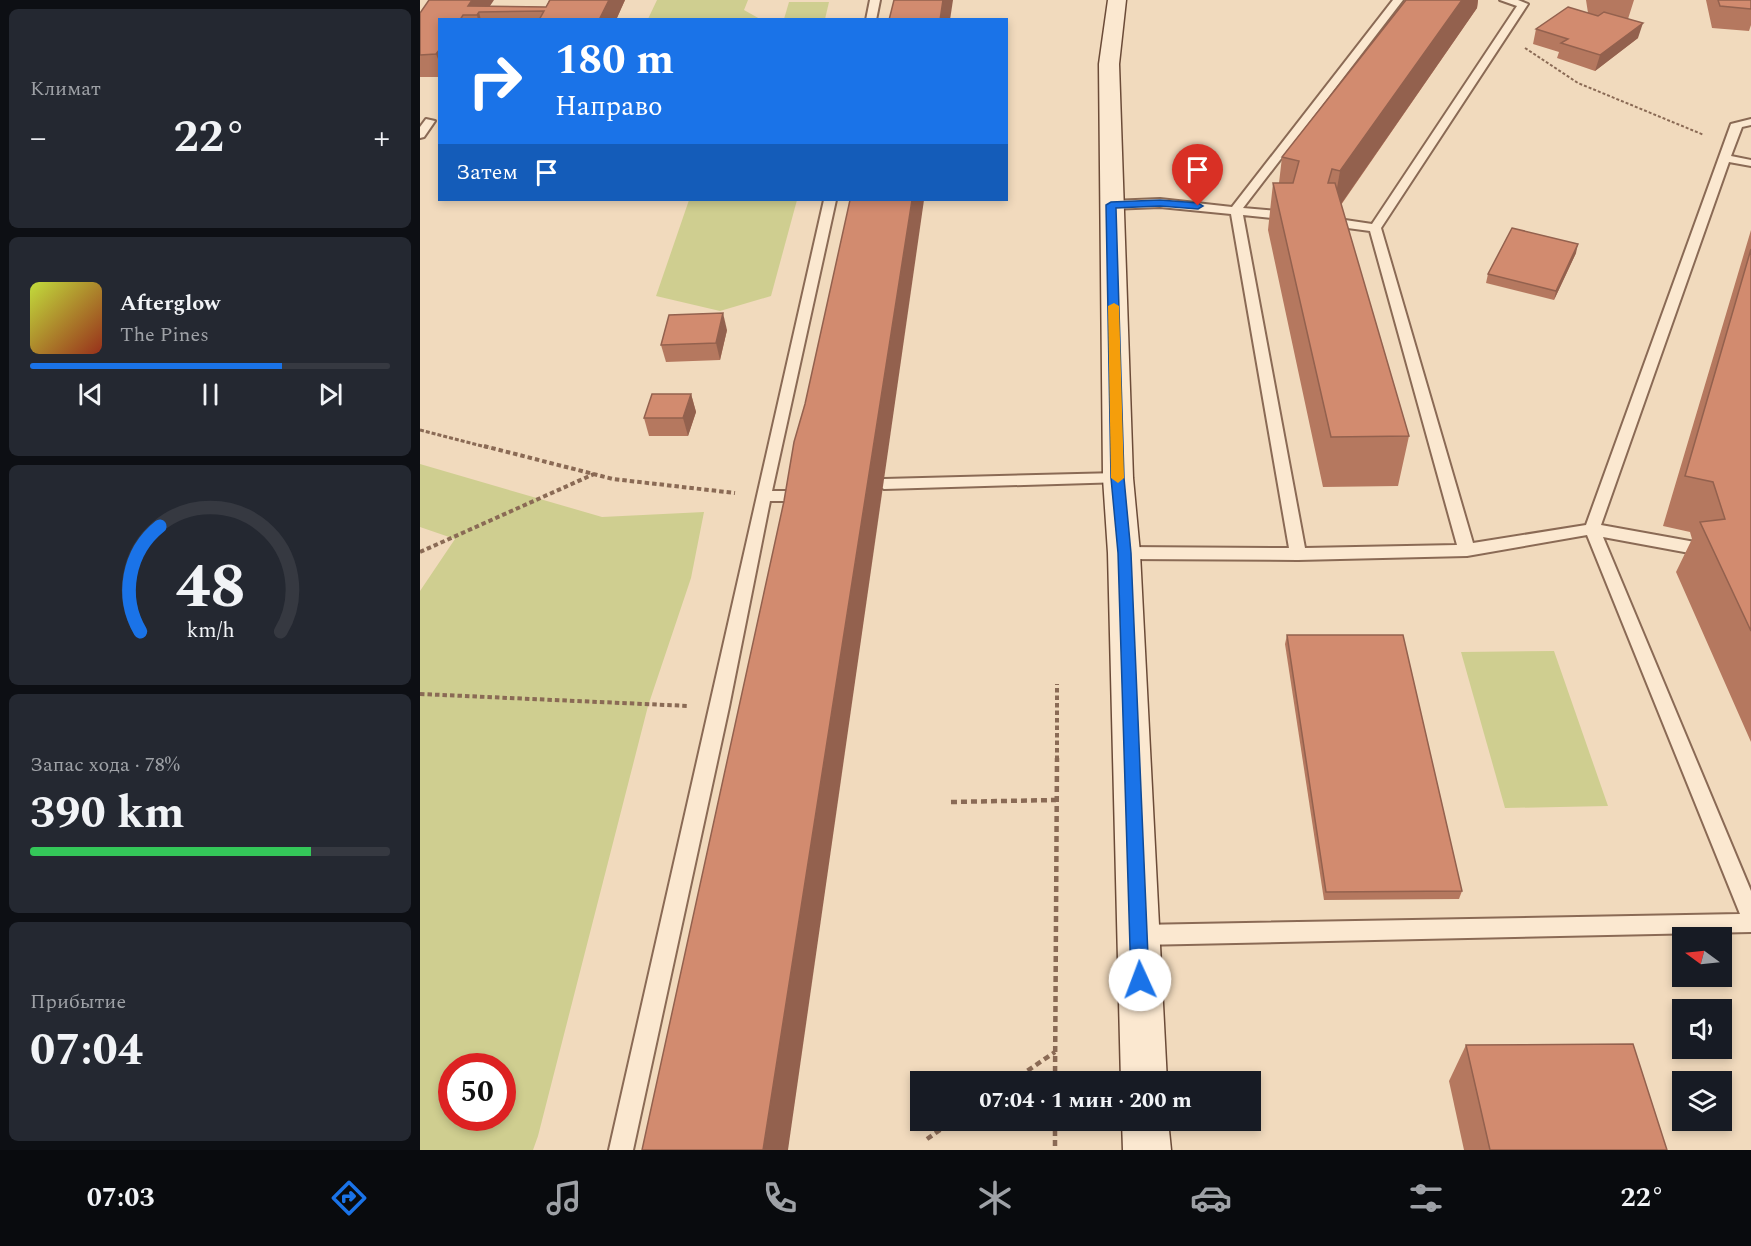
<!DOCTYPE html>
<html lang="ru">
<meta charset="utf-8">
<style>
:root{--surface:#171b24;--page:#242831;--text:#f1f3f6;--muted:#9ea1a6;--line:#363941;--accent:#1a73e8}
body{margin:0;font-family:Spectral,serif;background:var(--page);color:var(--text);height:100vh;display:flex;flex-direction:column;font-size:22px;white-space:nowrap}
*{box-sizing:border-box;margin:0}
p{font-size:20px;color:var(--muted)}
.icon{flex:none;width:33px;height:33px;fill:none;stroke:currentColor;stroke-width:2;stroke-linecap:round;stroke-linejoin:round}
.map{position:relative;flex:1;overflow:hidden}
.panel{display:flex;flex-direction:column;gap:9px;padding:9px;background:#0d0f14;width:420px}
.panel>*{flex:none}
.banner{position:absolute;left:18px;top:18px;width:570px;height:183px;border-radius:0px;box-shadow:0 3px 9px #0003;background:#1a73e8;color:#fff;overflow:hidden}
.needle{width:39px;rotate:285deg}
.tools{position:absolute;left:1252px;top:927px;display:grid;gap:12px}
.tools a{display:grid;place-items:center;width:60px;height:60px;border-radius:0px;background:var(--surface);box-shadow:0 3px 9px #0003;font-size:30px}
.speed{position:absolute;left:18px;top:1053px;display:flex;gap:12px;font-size:30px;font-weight:700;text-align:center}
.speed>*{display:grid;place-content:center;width:78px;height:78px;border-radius:50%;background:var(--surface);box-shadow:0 3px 9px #0003;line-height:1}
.speed .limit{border:9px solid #d22;background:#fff;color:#111}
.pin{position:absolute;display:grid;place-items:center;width:51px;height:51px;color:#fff;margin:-62px -26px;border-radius:50% 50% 50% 0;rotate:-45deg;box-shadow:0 0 6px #0007}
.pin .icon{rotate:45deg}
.me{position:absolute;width:66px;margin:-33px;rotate:358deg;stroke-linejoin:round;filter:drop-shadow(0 0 4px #0008)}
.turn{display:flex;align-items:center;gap:21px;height:126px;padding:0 18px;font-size:27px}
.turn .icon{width:78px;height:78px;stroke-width:2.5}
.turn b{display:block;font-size:42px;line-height:51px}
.then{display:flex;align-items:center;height:57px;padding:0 18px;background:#0003;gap:12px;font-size:22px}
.big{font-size:45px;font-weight:700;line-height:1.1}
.panel .card{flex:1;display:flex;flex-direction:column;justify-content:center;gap:9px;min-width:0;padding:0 21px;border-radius:9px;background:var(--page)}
.panel .dial{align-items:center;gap:0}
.dial svg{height:156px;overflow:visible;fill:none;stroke:var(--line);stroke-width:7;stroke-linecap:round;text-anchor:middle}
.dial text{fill:var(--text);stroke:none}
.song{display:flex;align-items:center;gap:18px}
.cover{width:72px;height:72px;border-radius:9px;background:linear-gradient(135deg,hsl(70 70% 55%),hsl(10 70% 35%))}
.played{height:6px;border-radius:3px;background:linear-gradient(90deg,var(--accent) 70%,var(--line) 70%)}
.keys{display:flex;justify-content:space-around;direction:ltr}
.heat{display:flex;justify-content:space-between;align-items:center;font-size:33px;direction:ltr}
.charge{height:9px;border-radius:4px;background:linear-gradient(90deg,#34c759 78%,var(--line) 0)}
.trip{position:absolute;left:490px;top:1071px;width:351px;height:60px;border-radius:0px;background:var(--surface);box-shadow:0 3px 9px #0003;font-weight:700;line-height:60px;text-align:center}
.menu{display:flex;height:96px;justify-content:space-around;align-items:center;background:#090b0e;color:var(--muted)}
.menu .icon{width:42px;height:42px}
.menu .selected{color:var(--accent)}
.menu b{font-size:27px;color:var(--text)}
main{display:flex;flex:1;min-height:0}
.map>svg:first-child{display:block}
.green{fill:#cfce90;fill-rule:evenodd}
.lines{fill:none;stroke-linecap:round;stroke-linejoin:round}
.service-casing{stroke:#8a6a55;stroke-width:4}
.secondary-casing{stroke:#6b4b38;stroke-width:3}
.path-far3{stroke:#8a6a55;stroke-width:2;stroke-dasharray:3 2;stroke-linecap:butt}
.path-far2{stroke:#8a6a55;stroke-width:3;stroke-dasharray:4 2;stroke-linecap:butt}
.path-far1{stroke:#8a6a55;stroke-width:4;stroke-dasharray:4.5 3;stroke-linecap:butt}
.path{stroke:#8a6a55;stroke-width:4.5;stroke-dasharray:6 4;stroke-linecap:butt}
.service{fill:#fbe8d0;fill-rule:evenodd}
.secondary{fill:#fbe8d0;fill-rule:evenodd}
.wall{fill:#b5785f}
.shaded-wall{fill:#93614e}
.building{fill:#d28b6f;stroke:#93614e;stroke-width:1.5}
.route{fill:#1a73e8;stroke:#114b97;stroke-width:1.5}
.slow{fill:#f59e0b}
</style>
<main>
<section class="panel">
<div class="card"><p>Климат</p>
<div class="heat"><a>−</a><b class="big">22°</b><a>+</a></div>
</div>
<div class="card">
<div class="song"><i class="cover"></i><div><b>Afterglow</b><p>The Pines</p></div></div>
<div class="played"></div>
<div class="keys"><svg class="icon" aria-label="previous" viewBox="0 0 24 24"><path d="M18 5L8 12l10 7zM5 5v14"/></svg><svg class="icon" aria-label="pause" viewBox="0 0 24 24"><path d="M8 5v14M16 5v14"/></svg><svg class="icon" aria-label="next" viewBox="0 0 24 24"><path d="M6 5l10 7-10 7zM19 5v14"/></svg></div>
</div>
<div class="card dial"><svg viewBox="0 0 100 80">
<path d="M14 69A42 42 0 1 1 86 69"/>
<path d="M14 69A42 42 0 0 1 24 15" stroke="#1a73e8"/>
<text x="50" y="56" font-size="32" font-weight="700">48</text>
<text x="50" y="72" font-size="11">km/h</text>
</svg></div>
<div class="card"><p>Запас хода · 78%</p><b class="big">390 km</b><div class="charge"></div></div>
<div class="card"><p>Прибытие</p><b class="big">07:04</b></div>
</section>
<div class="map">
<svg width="1331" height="1150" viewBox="0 0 1331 1150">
<rect width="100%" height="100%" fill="#f1dabd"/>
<!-- green -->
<g class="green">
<path d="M237 0H328L324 10 340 19H228Z"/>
<path d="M369 2H409L405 19H364Z"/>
<path d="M269 200H377L351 296 300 311 236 296Z"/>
<path d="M0 464 182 517 284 512 271 578 228 706 118 1136 113 1150H0V591L35 539 0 527ZM82 1066V1118H32V1066Z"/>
<path d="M1134 651 1188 806 1085 808 1041 652Z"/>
</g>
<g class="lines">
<defs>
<g id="service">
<path d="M450 0H460L456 20H446Z"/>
<path d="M973 0H983L823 208 870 212 876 216 870 220 823 215 885 548 1037 545 950 231 905 225 899 221 905 217 952 224 1097 6 1080 0H1098L1108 4 961 228 1053 543 1166 525 1311 124 1331 119V125L1322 127 1311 156 1331 160V166L1309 162 1181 525 1275 542 1283 548 1275 554 1183 537 1331 891V932L719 945 712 942 709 935 712 928 719 925 1320 914 1167 535 1047 556 878 560 704 559 696 553 704 547 869 548 811 214 740 207 691 209 685 205 691 201 740 199 812 207Z"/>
<path d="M6 119 15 121 4 137 0 138V127Z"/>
<path d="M404 200H416L352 491H385L393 496 385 501H350L309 707 213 1150H189Z"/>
<path d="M698 473 703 474 706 478 703 482 464 489 456 484 464 479Z"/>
</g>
<g id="secondary">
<path d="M688 0H706L699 64 713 478 720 553 747 1082H701L688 553 683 478 679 64Z"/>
<path d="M702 1120H748L751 1150H703Z"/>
</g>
</defs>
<!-- service casing -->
<use href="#service" class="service-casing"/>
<!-- secondary casing -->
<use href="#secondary" class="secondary-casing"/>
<!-- path-far3 -->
<path class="path-far3" d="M1105 48 1158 83 1284 135"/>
<!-- path-far2 -->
<path class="path-far2" d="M0 430 70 448"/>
<!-- path-far1 -->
<g class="path-far1">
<path d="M64 446 193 479 315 493"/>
<path d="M0 552 174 474"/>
<path d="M0 694 269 706"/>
<path d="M637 760V684"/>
</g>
<!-- path -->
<g class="path">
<path d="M531 802 636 800"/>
<path d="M591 1082 635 1052"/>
<path d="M635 1082 637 758"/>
<path d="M635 1120V1150"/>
<path d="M507 1139 534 1120"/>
</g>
<!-- service -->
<use href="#service" class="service"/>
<!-- secondary -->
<use href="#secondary" class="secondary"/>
</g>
<!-- wall -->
<g class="wall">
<path d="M129 0H205L196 20H20V77H0V13L70 6 126 7Z"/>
<path d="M986 0H1058L1057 8 921 205 989 436 978 486 903 487 848 230 853 183H859L862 157Z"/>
<path d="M1166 0H1214L1208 19 1218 38 1175 71 1137 58 1139 52 1113 44 1116 29 1168 13Z"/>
<path d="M1286 0H1331V25L1329 31 1292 28Z"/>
<path d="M1331 230V742L1256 572 1272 539 1270 532 1243 526Z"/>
<path d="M1156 253 1134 300 1066 283 1068 274Z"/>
<path d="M307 330 300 360 246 362 241 345Z"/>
<path d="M271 394 276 412 268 436H229L224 418Z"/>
<path d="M867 635 1042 891 1039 899 904 900 865 644Z"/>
<path d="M1046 1045 1247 1150H1044L1029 1081Z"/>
</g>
<!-- shaded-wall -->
<g class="shaded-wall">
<path d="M52 0H74L66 12H59L61 20H58L57 15 48 6Z"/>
<path d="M189 0H205L196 20H179Z"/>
<path d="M523 0H533L530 20H520Z"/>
<path d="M1042 0H1058L1057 8 912 217 920 171Z"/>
<path d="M1223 23 1218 38 1175 71 1180 55Z"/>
<path d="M20 49V64L16 54Z"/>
<path d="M492 200H504L368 1150H343Z"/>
<path d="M1158 244 1156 253 1134 300 1136 291Z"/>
<path d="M303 313 307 330 300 360 296 343Z"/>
<path d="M271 394 276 412 268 436 263 418Z"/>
</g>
<!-- building -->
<g class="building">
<path d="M9 0H52L48 6 126 7 130 0H189L179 20H119L124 11 59 12 57 15H43L40 20H20V49L16 54 0 55V13Z"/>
<path d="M474 0H523L520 20H469Z"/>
<path d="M986 0H1042L920 171 912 169 908 183H915L989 436 911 437 853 183H873L879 161 862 157Z"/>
<path d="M1298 0H1331V9L1300 6Z"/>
<path d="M1148 7 1178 16 1184 12 1223 23 1180 55 1141 43 1148 39 1116 29Z"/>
<path d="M430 200H492L343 1150H222L364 501 374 442 385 404Z"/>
<path d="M1092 228 1158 244 1136 291 1068 274Z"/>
<path d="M1331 249V631L1280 522 1305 519 1293 482 1265 476Z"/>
<path d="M303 313 296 343 241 345 249 315Z"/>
<path d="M232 394H271L263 418H224Z"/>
<path d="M867 635H983L1042 891 906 892Z"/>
<path d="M1213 1044 1247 1150H1070L1046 1045Z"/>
</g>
<!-- route -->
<path class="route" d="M740 200 778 203 783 206 778 209 740 206 696 208 704 478 711 553 729 980 727 986 720 988 714 986 711 980 698 553 691 478 686 205 691 202Z"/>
<!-- slow -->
<path class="slow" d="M694 303 699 306 704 478 698 483 691 478 688 306Z"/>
</svg>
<div class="tools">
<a><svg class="needle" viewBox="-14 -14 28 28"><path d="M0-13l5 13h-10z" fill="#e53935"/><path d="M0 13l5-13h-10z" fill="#9ea1a6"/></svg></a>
<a><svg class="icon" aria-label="sound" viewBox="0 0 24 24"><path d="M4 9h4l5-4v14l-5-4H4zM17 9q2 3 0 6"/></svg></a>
<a><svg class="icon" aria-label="layers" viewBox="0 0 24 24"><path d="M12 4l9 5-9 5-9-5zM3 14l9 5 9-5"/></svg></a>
</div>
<div class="speed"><div class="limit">50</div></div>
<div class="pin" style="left:778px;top:206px;background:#d93025"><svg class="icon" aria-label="arrive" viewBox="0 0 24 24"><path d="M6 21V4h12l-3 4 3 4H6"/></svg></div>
<svg class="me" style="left:720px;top:980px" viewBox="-20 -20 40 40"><circle r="19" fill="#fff"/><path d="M0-13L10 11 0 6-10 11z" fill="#1a73e8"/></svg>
<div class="trip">07:04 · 1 мин · 200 m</div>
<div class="banner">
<div class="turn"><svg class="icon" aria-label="right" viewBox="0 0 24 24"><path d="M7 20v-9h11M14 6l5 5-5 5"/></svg><div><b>180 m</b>Направо</div></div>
<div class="then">Затем<svg class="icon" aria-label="arrive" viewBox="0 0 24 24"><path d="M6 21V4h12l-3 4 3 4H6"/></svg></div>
</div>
</div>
</main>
<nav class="menu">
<b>07:03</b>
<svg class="icon selected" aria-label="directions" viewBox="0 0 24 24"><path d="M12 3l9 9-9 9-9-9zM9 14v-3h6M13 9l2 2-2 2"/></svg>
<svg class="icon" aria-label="music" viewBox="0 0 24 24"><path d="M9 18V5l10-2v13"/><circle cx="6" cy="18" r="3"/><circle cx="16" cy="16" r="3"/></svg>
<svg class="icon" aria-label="phone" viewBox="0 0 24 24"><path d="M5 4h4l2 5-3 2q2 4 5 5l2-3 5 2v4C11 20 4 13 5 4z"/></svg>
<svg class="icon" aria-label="climate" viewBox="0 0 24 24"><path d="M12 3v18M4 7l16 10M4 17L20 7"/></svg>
<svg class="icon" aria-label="car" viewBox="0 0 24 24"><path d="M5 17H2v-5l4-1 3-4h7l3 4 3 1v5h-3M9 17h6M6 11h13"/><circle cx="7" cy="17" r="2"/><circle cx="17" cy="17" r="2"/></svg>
<svg class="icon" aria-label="filters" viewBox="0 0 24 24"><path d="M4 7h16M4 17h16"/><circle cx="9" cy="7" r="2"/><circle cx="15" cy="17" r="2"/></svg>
<b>22°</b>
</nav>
